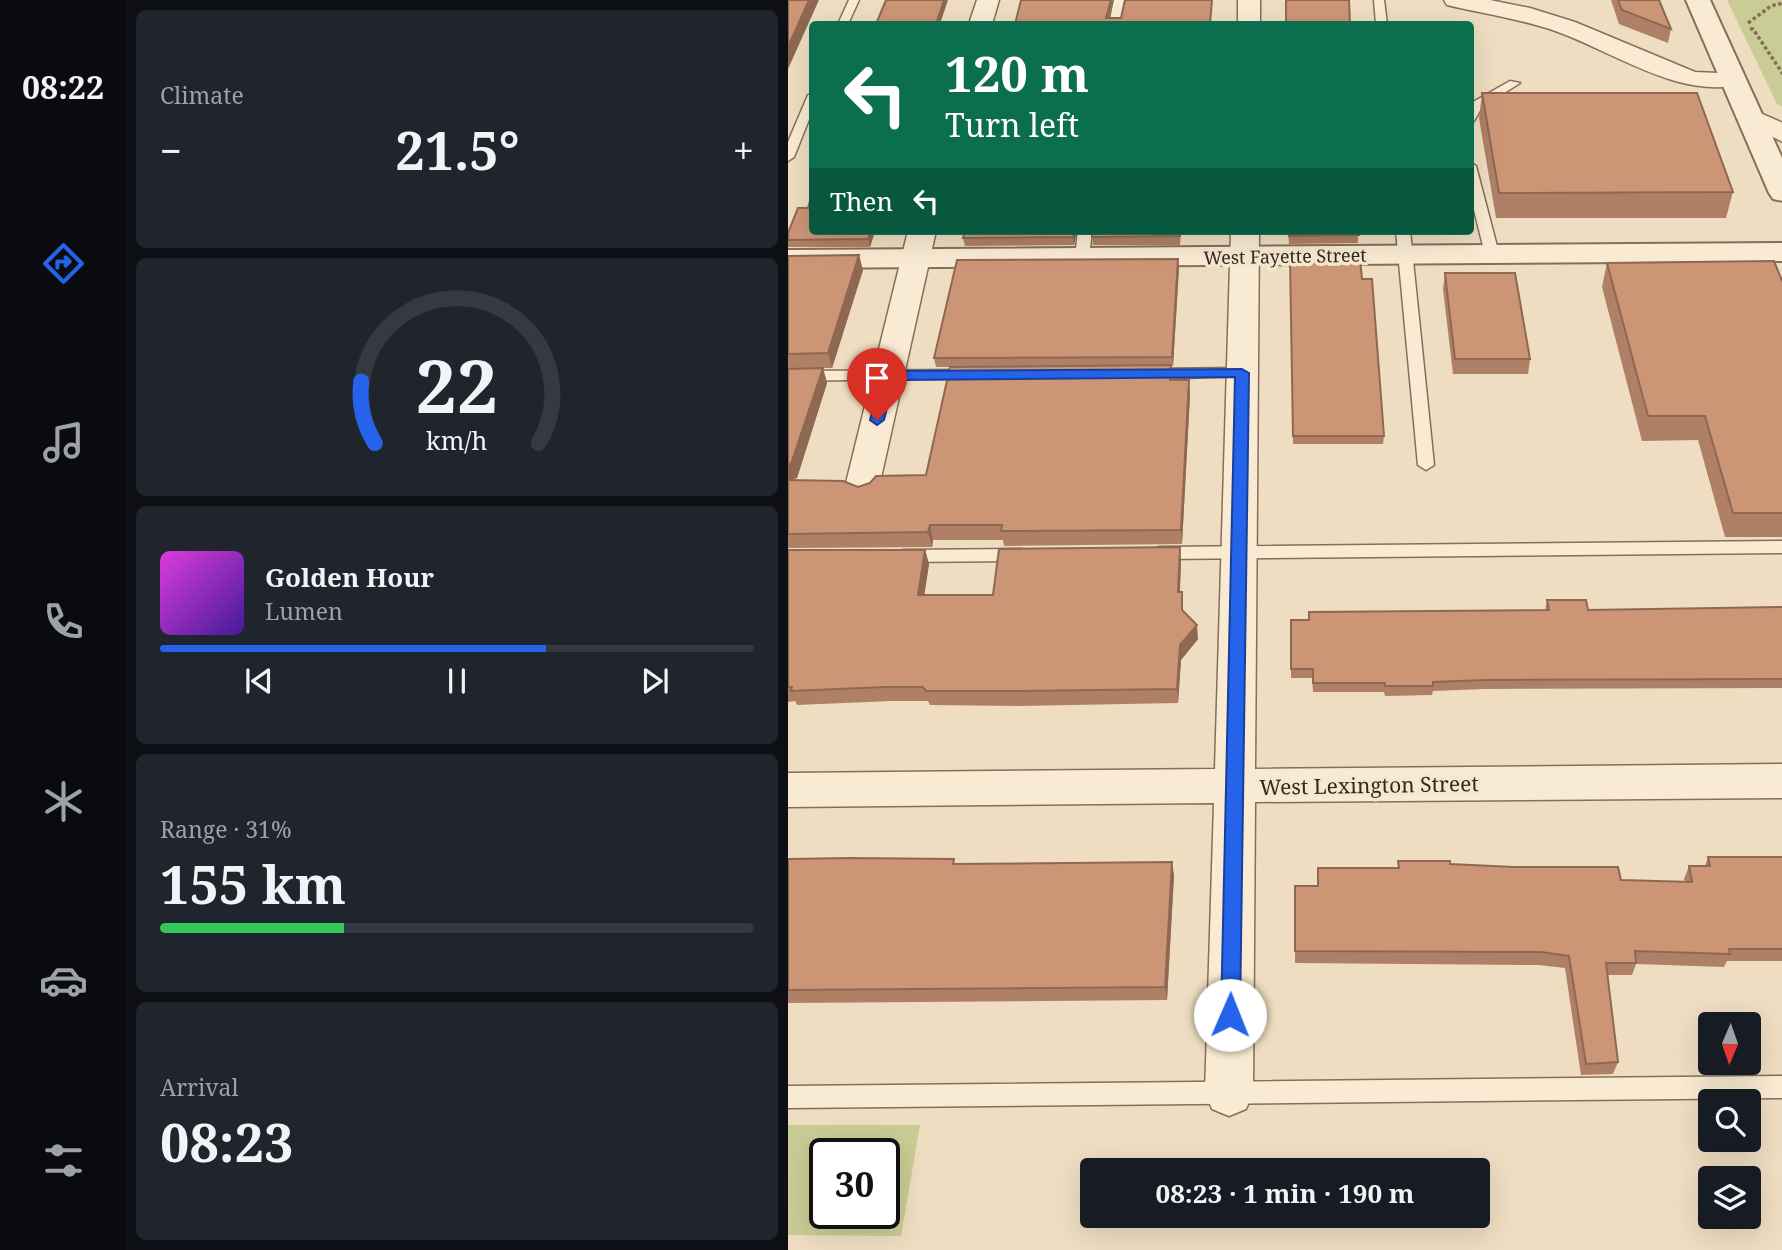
<!DOCTYPE html>
<meta charset="utf-8">
<style>
:root{--surface:#171b24;--page:#20242c;--text:#f1f3f6;--muted:#9ea1a6;--line:#363941;--accent:#2563eb}
body{margin:0;font-family:"Noto Serif",serif;background:var(--page);color:var(--text);height:100vh;display:flex;flex-direction:column;font-size:26px;white-space:nowrap}
*{box-sizing:border-box;margin:0}
p{font-size:23px;color:var(--muted)}
.icon{flex:none;width:38px;height:38px;fill:none;stroke:currentColor;stroke-width:2;stroke-linecap:round;stroke-linejoin:round}
.map{position:relative;flex:1;overflow:hidden}
.panel{display:flex;flex-direction:column;gap:10px;padding:10px;background:#0d0f14;width:662px}
.panel>*{flex:none}
.hud{position:absolute;left:21px;top:21px;width:665px;height:214px;border-radius:7px;box-shadow:0 7px 28px #0002;background:#0b6e4f;color:#fff;overflow:hidden}
.needle{width:46px;rotate:182deg}
.buttons{position:absolute;left:910px;top:1012px;display:grid;gap:14px}
.buttons a{display:grid;place-items:center;width:63px;height:63px;border-radius:7px;background:var(--surface);box-shadow:0 7px 28px #0002;font-size:35px}
.speed{position:absolute;left:21px;top:1138px;display:flex;gap:14px;font-size:35px;font-weight:700;text-align:center}
.speed>*{display:grid;place-content:center;width:91px;height:91px;border-radius:50%;background:var(--surface);box-shadow:0 7px 28px #0002;line-height:1}
.speed .limit{border:4px solid #111;border-radius:10px;background:#fff;color:#111}
.pin{position:absolute;display:grid;place-items:center;width:60px;height:60px;color:#fff;margin:-72px -30px;border-radius:50% 50% 50% 0;rotate:-45deg;box-shadow:0 0 7px #0007}
.pin .icon{rotate:45deg}
.me{position:absolute;width:77px;margin:-38px;rotate:1deg;stroke-linejoin:round;filter:drop-shadow(0 0 5px #0008)}
.turn{display:flex;align-items:center;gap:24px;height:147px;padding:0 21px;font-size:32px}
.turn .icon{width:91px;height:91px;stroke-width:2.5}
.turn b{display:block;font-size:49px;line-height:60px}
.then{display:flex;align-items:center;height:66px;padding:0 21px;background:#0003;gap:14px;font-size:26px}
.big{font-size:52px;font-weight:700;line-height:1.1}
.panel .card{flex:1;display:flex;flex-direction:column;justify-content:center;gap:10px;min-width:0;padding:0 24px;border-radius:10px;background:var(--page)}
.panel .dial{align-items:center;gap:0}
.dial svg{height:182px;overflow:visible;fill:none;stroke:var(--line);stroke-width:7;stroke-linecap:round;text-anchor:middle}
.dial text{fill:var(--text);stroke:none}
.song{display:flex;align-items:center;gap:21px}
.cover{width:84px;height:84px;border-radius:10px;background:linear-gradient(135deg,hsl(300 70% 55%),hsl(260 70% 35%))}
.played{height:7px;border-radius:4px;background:linear-gradient(90deg,var(--accent) 65%,var(--line) 65%)}
.keys{display:flex;justify-content:space-around;direction:ltr}
.heat{display:flex;justify-content:space-between;align-items:center;font-size:38px;direction:ltr}
.charge{height:10px;border-radius:5px;background:linear-gradient(90deg,#34c759 31%,var(--line) 0)}
.trip{position:absolute;left:292px;top:1158px;width:410px;height:70px;border-radius:7px;background:var(--surface);box-shadow:0 7px 28px #0002;font-weight:700;line-height:70px;text-align:center}
main{display:flex;flex:1;min-height:0}
.menu{display:flex;flex-direction:column;width:126px;justify-content:space-around;align-items:center;background:#090b0e;color:var(--muted)}
.menu .icon{width:49px;height:49px}
.menu .on{color:var(--accent)}
.menu b{font-size:32px;color:var(--text)}
.map>svg:first-child{display:block}
.green{fill:#c9cc94;fill-rule:evenodd}
.lines{fill:none;stroke-linecap:round;stroke-linejoin:round}
.service-casing{stroke:#876e58;stroke-width:3}
.minor-casing{stroke:#876e58;stroke-width:3}
.tertiary-casing{stroke:#876e58;stroke-width:4}
.path{stroke:#876e58;stroke-width:3.5;stroke-dasharray:3.5 2.5;stroke-linecap:butt}
.service{fill:#f9ebd3;fill-rule:evenodd}
.minor{fill:#f9ebd3;fill-rule:evenodd}
.tertiary{fill:#f9ebd3;fill-rule:evenodd}
.wall{fill:#af8065}
.shaded-wall{fill:#8f6853}
.building{fill:#cc9576;stroke:#8f6853;stroke-width:2}
.route{fill:#2563eb;stroke:#184099;stroke-width:2}
.labels{text-anchor:middle;dominant-baseline:central;stroke-width:7;stroke-linejoin:round;paint-order:stroke}
.far-street-label{font-size:18px;fill:#36271d;stroke:#f5e8d0}
.street-label{font-size:21px;fill:#36271d;stroke:#f5e8d0}
</style>
<main>
<nav class="menu">
<b>08:22</b>
<svg class="icon on" aria-label="directions" viewBox="0 0 24 24"><path d="M12 3l9 9-9 9-9-9zM9 14v-3h6M13 9l2 2-2 2"/></svg>
<svg class="icon" aria-label="music" viewBox="0 0 24 24"><path d="M9 18V5l10-2v13"/><circle cx="6" cy="18" r="3"/><circle cx="16" cy="16" r="3"/></svg>
<svg class="icon" aria-label="phone" viewBox="0 0 24 24"><path d="M5 4h4l2 5-3 2q2 4 5 5l2-3 5 2v4C11 20 4 13 5 4z"/></svg>
<svg class="icon" aria-label="climate" viewBox="0 0 24 24"><path d="M12 3v18M4 7l16 10M4 17L20 7"/></svg>
<svg class="icon" aria-label="car" viewBox="0 0 24 24"><path d="M5 17H2v-5l4-1 3-4h7l3 4 3 1v5h-3M9 17h6M6 11h13"/><circle cx="7" cy="17" r="2"/><circle cx="17" cy="17" r="2"/></svg>
<svg class="icon" aria-label="filters" viewBox="0 0 24 24"><path d="M4 7h16M4 17h16"/><circle cx="9" cy="7" r="2"/><circle cx="15" cy="17" r="2"/></svg>
</nav>
<section class="panel">
<div class="card"><p>Climate</p>
<div class="heat"><a>−</a><b class="big">21.5°</b><a>+</a></div>
</div>
<div class="card dial"><svg viewBox="0 0 100 80">
<path d="M14 69A42 42 0 1 1 86 69"/>
<path d="M14 69A42 42 0 0 1 8 42" stroke="#2563eb"/>
<text x="50" y="56" font-size="32" font-weight="700">22</text>
<text x="50" y="72" font-size="11">km/h</text>
</svg></div>
<div class="card">
<div class="song"><i class="cover"></i><div><b>Golden Hour</b><p>Lumen</p></div></div>
<div class="played"></div>
<div class="keys"><svg class="icon" aria-label="previous" viewBox="0 0 24 24"><path d="M18 5L8 12l10 7zM5 5v14"/></svg><svg class="icon" aria-label="pause" viewBox="0 0 24 24"><path d="M8 5v14M16 5v14"/></svg><svg class="icon" aria-label="next" viewBox="0 0 24 24"><path d="M6 5l10 7-10 7zM19 5v14"/></svg></div>
</div>
<div class="card"><p>Range · 31%</p><b class="big">155 km</b><div class="charge"></div></div>
<div class="card"><p>Arrival</p><b class="big">08:23</b></div>
</section>
<div class="map">
<svg width="995" height="1250" viewBox="0 0 995 1250">
<rect width="100%" height="100%" fill="#eeddc0"/>
<!-- green -->
<g class="green">
<path d="M939 0H994V107L989 104Z"/>
<path d="M0 1125H132L113 1236 0 1235ZM37 1153H96V1213H37Z"/>
</g>
<g class="lines">
<defs>
<g id="service">
<path d="M61 0H71L60 24H50Z"/>
<path d="M326 0H336L332 24H321Z"/>
<path d="M586 0H596L599 24H588Z"/>
<path d="M722 81 732 83 694 107 686 121 682 122 685 102Z"/>
<path d="M20 95H24V112L6 157 0 161V142Z"/>
<path d="M682 162 688 166 711 254 709 257H699L697 254 682 194Z"/>
<path d="M290 231H304L301 257 294 261 287 257Z"/>
<path d="M608 231H622L646 465 638 470 630 465Z"/>
<path d="M454 368 461 373 459 376 360 379 353 374 360 369Z"/>
<path d="M185 370 192 375 190 378 0 381V371Z"/>
<path d="M995 541V553L371 559 363 553 371 547Z"/>
<path d="M234 549 242 555 234 561 115 562 107 556 115 550Z"/>
<path d="M995 1076V1098L0 1108V1086Z"/>
</g>
<g id="minor">
<path d="M189 0H211L204 24H181Z"/>
<rect x="450" y="0" width="22" height="24"/>
<path d="M656 0H702L742 8 787 22 907 72 954 74 957 79 954 84C892 100 826 52 770 32 734 19 696 14 659 5Z"/>
<path d="M961 108 995 123V142L952 121 948 116 952 111Z"/>
<path d="M120 231H148L91 487 86 495 74 499 62 495 57 487Z"/>
<path d="M443 231H471L467 769 995 764V798L467 802 465 1093 458 1109 441 1116 424 1109 417 1093 426 803 0 807V773L427 769Z"/>
</g>
<g id="tertiary">
<path d="M898 0H922L995 160V201L985 199 981 193Z"/>
<path d="M995 243V261L0 268V250Z"/>
</g>
</defs>
<!-- service casing -->
<use href="#service" class="service-casing"/>
<!-- minor casing -->
<use href="#minor" class="minor-casing"/>
<!-- tertiary casing -->
<use href="#tertiary" class="tertiary-casing"/>
<!-- path -->
<g class="path">
<path d="M960 23 983 6 995 3"/>
<path d="M962 29H965L995 74"/>
</g>
<!-- service -->
<use href="#service" class="service"/>
<!-- minor -->
<use href="#minor" class="minor"/>
<!-- tertiary -->
<use href="#tertiary" class="tertiary"/>
</g>
<!-- wall -->
<g class="wall">
<path d="M823 0H871L883 29 880 43 831 24Z"/>
<path d="M694 93 945 192 938 218H708L691 118Z"/>
<path d="M87 231 82 247H0V240Z"/>
<path d="M289 231 286 245 177 246 175 238Z"/>
<path d="M393 231 392 245H305L304 237Z"/>
<path d="M500 231H570V243L501 244Z"/>
<path d="M0 256 75 270 44 368H0Z"/>
<path d="M502 259 574 279 596 436 595 444H505Z"/>
<path d="M819 263 995 283V537H937L910 440 854 441 814 287Z"/>
<path d="M391 268 385 366H383L384 380H401L402 395 394 544 216 546 215 540H145L144 547 0 548V369L35 368 39 383 9 478 1 480 70 487 138 475 162 367H148L146 358Z"/>
<path d="M657 273 742 359 740 374H665L655 289Z"/>
<path d="M0 550H137L141 564 136 595H205L393 562 392 592H394L395 612 410 639 393 660 390 703 232 706 142 705 140 701H103L9 705 7 701 0 702Z"/>
<path d="M759 600 800 610 995 607V688L696 689 645 691 644 695 597 696 596 692H525L524 678H503V620L757 610Z"/>
<path d="M920 857H995V961H939L936 967 848 964 844 975H819L830 1062 825 1074 793 1075 777 968 750 965 507 963V886H530L610 868V861L662 864 833 880 897 882 896 879 901 866H917Z"/>
<path d="M0 859 168 864 386 875 379 1000 0 1003Z"/>
</g>
<!-- shaded-wall -->
<g class="shaded-wall">
<path d="M21 0H31L0 69V47Z"/>
<path d="M156 0H160L152 24H148Z"/>
<path d="M323 0H325L319 24 318 18Z"/>
<path d="M83 231H87L82 247 80 239Z"/>
<path d="M286 231H289L286 245 285 237Z"/>
<path d="M71 255 75 270 44 368 40 353Z"/>
<path d="M390 259 391 268 385 366 384 357Z"/>
<path d="M35 368 39 383 9 478 0 480V464Z"/>
<path d="M401 380 402 395 394 544 393 530Z"/>
<path d="M142 525 145 540 144 547 140 532Z"/>
<path d="M392 547 393 562 391 607 390 592Z"/>
<path d="M137 550 141 564 134 610 130 595Z"/>
<path d="M409 625 410 639 393 660 390 703 389 689 392 645Z"/>
<path d="M384 862 386 875 379 1000 377 987Z"/>
</g>
<!-- building -->
<g class="building">
<path d="M0 0H21L0 47Z"/>
<path d="M98 0H156L148 24H88Z"/>
<path d="M233 0H323L318 18H333L337 0H424L422 24H227Z"/>
<path d="M498 0H561L562 24H498Z"/>
<path d="M830 0H871L883 29 834 10Z"/>
<path d="M694 93H909L945 192 711 193Z"/>
<path d="M24 194V231H83L80 239 0 240V233L10 208H20Z"/>
<path d="M177 231H286L285 237 175 238Z"/>
<path d="M304 231H392V236L304 237Z"/>
<path d="M501 231H570L571 235 501 236Z"/>
<path d="M71 255 40 353 0 354V256Z"/>
<path d="M390 259 384 357 146 358 169 260Z"/>
<path d="M502 259H572L574 279H584L596 436H505Z"/>
<path d="M986 261 995 283V513H945L917 416H860L819 263Z"/>
<path d="M657 273H727L742 359H667Z"/>
<path d="M383 365 382 380H401L393 530 213 531 214 525H142L140 532 0 534V480L55 481 70 487 82 483 88 476 138 475 162 367Z"/>
<path d="M35 368 3 464H0V369Z"/>
<path d="M392 547 390 592H394V610L409 625 392 645 389 689 228 691H138L135 687H98L3 691 4 687H0V550H137L130 595H205L211 549Z"/>
<path d="M759 600H798L800 610 995 607V679L698 680 645 682V686H597V683H525V669H503V620H521V612L761 610Z"/>
<path d="M920 857H995V949H941L942 954 847 951 848 963H818L830 1062 798 1064 781 956 753 952 507 951V886H530V868H611L610 861H662V864L726 867H830L833 880 904 882 901 866H922Z"/>
<path d="M61 858 166 859 165 864 384 862 377 987 0 990V859Z"/>
</g>
<!-- route -->
<path class="route" d="M454 369 461 373 452 1015 449 1021 442 1024 435 1021 433 1015 447 377 106 380 96 420 89 425 82 420 93 376 100 371Z"/>
<g class="labels">
<!-- far-street labels -->
<g class="far-street-label">
<text transform="translate(497 256) rotate(-1)">West Fayette Street</text>
</g>
<!-- street labels -->
<g class="street-label">
<text transform="translate(581 785) rotate(-1)">West Lexington Street</text>
</g>
</g>
</svg>
<div class="buttons">
<a><svg class="needle" viewBox="-14 -14 28 28"><path d="M0-13l5 13h-10z" fill="#e53935"/><path d="M0 13l5-13h-10z" fill="#9ea1a6"/></svg></a>
<a><svg class="icon" aria-label="search" viewBox="0 0 24 24"><circle cx="10" cy="10" r="6"/><path d="M15 15l6 6"/></svg></a>
<a><svg class="icon" aria-label="layers" viewBox="0 0 24 24"><path d="M12 4l9 5-9 5-9-5zM3 14l9 5 9-5"/></svg></a>
</div>
<div class="speed"><div class="limit">30</div></div>
<div class="pin" style="left:89px;top:420px;background:#d93025"><svg class="icon" aria-label="arrive" viewBox="0 0 24 24"><path d="M6 21V4h12l-3 4 3 4H6"/></svg></div>
<svg class="me" style="left:442px;top:1015px" viewBox="-20 -20 40 40"><circle r="19" fill="#fff"/><path d="M0-13L10 11 0 6-10 11z" fill="#2563eb"/></svg>
<div class="trip">08:23 · 1 min · 190 m</div>
<div class="hud">
<div class="turn"><svg class="icon" aria-label="left" viewBox="0 0 24 24"><path d="M17 20v-9H6M10 6l-5 5 5 5"/></svg><div><b>120 m</b>Turn left</div></div>
<div class="then">Then<svg class="icon" aria-label="left" viewBox="0 0 24 24"><path d="M17 20v-9H6M10 6l-5 5 5 5"/></svg></div>
</div>
</div>
</main>
